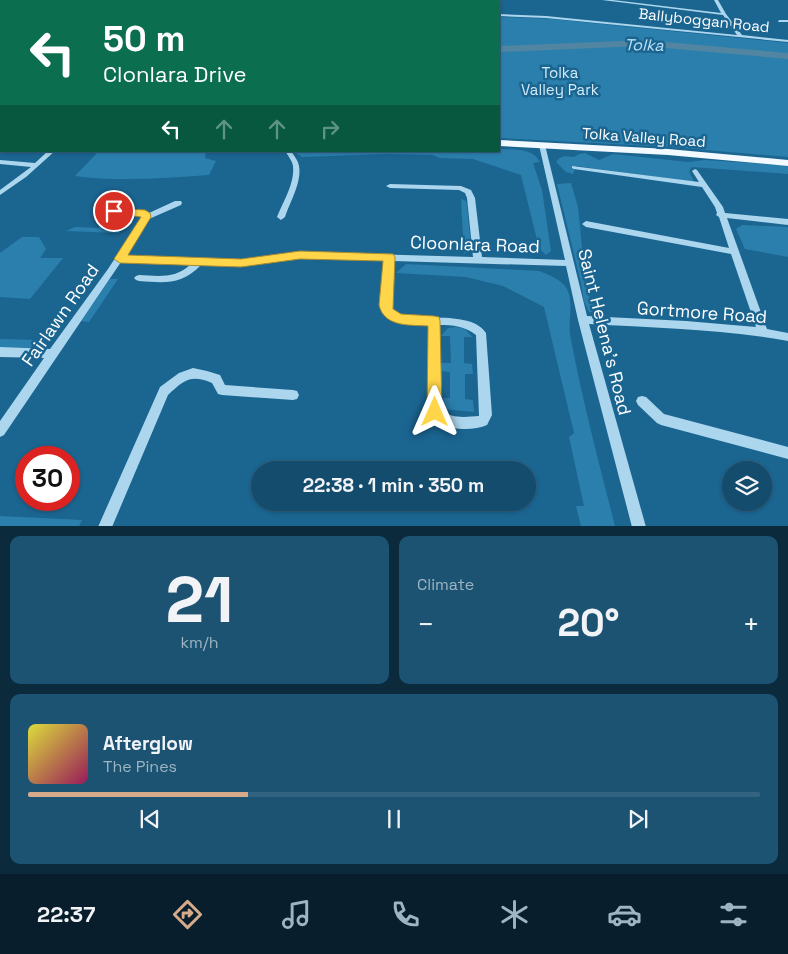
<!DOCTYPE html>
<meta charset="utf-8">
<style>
:root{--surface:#144c6d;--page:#1d5372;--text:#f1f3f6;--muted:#9db4c2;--line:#336380;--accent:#d6ab8b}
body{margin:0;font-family:"Space Grotesk",sans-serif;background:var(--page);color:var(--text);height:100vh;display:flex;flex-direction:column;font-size:19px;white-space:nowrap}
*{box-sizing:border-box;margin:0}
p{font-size:16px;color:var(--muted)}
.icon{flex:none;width:28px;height:28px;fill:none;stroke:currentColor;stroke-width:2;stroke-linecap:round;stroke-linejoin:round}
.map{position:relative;height:526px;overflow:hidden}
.side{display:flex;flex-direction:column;gap:10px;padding:10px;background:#0b2a3c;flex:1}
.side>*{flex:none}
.top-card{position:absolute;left:0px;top:0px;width:500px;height:152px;box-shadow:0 1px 4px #0004,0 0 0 1px var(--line);background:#0b6e4f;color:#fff;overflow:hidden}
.fabs{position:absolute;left:722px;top:461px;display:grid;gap:10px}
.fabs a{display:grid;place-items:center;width:50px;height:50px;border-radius:50%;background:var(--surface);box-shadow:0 1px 4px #0004,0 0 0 1px var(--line);font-size:25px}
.speed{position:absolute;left:15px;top:446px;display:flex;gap:10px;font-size:25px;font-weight:700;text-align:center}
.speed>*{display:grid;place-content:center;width:65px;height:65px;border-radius:50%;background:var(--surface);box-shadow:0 1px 4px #0004,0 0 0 1px var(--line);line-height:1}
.speed .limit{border:8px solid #d22;background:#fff;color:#111}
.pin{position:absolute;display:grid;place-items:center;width:42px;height:42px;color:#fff;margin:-21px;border:2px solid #fff;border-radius:50%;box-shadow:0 1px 5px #0007}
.me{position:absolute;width:55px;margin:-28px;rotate:0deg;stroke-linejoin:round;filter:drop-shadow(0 0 4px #0008)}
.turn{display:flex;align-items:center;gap:18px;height:105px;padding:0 20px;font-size:22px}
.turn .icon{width:65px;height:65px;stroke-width:2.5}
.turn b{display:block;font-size:35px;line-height:42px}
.lanes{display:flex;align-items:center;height:48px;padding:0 20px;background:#0003;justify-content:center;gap:25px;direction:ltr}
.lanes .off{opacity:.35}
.big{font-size:38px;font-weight:600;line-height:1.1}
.side .tile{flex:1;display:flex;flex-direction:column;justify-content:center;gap:8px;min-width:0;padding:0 18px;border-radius:10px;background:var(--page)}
.side .dial{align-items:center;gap:0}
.dial b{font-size:65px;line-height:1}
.song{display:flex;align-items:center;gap:15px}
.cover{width:60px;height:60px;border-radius:8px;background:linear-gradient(135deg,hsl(60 70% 55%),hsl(330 70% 35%))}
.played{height:5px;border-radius:2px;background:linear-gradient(90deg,var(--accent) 30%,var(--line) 30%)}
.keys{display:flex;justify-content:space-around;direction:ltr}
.heat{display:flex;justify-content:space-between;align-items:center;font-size:28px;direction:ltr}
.side .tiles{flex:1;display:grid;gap:10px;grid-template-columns:1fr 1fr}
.tile:last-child{grid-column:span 2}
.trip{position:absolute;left:251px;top:461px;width:285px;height:50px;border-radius:25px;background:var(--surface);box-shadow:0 1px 4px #0004,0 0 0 1px var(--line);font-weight:600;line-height:50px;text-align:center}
.dock{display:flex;height:80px;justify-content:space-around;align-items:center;background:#081e2c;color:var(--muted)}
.dock .icon{width:35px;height:35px}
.dock .selected{color:var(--accent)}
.dock b{font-size:22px;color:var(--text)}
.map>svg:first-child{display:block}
.green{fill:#2b7fad}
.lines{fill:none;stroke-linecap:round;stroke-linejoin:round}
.river{fill:#5185a2;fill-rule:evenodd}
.minor{fill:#abd6ee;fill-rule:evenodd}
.major{fill:#f2faff;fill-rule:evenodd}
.route{fill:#ffd54a;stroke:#a68a30}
.labels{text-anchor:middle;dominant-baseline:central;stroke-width:5;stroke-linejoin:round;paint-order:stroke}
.far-street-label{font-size:15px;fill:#fff;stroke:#1b6591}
.far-park-label{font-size:15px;fill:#d1ebfa;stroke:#1b6591}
.far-water-label{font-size:16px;font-style:italic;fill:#bbe1f6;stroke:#1b6591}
.street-label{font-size:18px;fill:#fff;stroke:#1b6591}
</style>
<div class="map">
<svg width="788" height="527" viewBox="0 0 788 527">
<rect width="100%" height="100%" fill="#1b6591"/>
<!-- green -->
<g class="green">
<path d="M499 17 552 19 788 43V157L671 147 499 138Z"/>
<path d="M499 149C513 150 532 147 540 162L533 163 542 190 551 251 546 255 539 248 521 175 473 159 440 158 432 155 386 154 302 157 293 151H499Z"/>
<path d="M99 151H206L205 158 216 161 209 175C165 178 119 182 75 176Z"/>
<path d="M585 153 599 160 613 154 688 162 705 160 784 165 788 166V174L692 167 689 171 694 182 576 166 573 174 566 172 556 162C561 155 566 156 574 157L579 154Z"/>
<path d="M571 183 578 207 584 266 590 300 600 312H589L584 301 581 283 557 184Z"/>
<path d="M461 199 466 201 467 206 471 245 470 250 464 254Z"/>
<path d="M112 215 131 216 119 233 66 231 75 227 98 228Z"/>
<path d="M742 225 788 227V257L745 249 736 229Z"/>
<path d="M22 237H39L46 249 40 258H63L30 299 0 297V253Z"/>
<path d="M406 264 539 271C549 275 561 279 567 289 574 303 568 319 570 334 582 399 599 463 615 526H581L576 506H584L569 437 574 433 544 307 503 286 466 277 396 273Z"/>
<path d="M110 279H118L89 322 81 321Z"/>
<path d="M456 327 465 329 472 337H464V363L472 364 473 374H465V399L473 400 474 412 443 409V398H450V372L441 371V363H451L450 336H441L448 328Z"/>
<path d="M0 339 37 340 29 350 0 348Z"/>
<path d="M0 516 82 520 79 526H0Z"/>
</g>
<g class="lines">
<!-- river -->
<g class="river">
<path d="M103 0H112L113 1H104Z"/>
<path d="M643 40 788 53V59L643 46 499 52V46Z"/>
</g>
<!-- minor -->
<g class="minor">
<path d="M602 0H613L721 13 714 0H718L726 14 742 35 788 40V42L546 18 499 16V14L546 16 737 35 723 15Z"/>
<path d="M779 20H788V22H778Z"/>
<path d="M542 143 545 145 587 316 686 321 756 327 731 254 586 227 582 224 586 221 729 248 719 217 716 215 717 213 715 207 702 187 574 169 572 168V166L699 182 692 171 695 169 697 170 723 207 725 213 788 219V225L727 218 767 329 788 333V341C722 329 656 328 589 324L646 527H632L578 320 566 266 393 261C392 273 389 293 391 304 395 329 469 305 486 333L492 415 487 425C471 432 437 431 429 412V325C413 325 385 326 381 305 380 297 384 270 384 261L300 258 241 266 201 265C182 285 165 283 139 281L136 280 134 278 136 276 139 275C158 276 176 279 191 264L121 262 4 435 0 437V421L44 358 0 357V347L50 349 108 269 142 217V215L122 214 98 216H95L94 214 95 212C108 209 138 206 149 213L175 201H181L182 203 181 205 149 219 125 256 241 260 300 252 473 257 467 198 465 193 459 190 390 188 386 186 390 184 461 186 471 190 475 198 482 257 565 260 539 145ZM439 325C453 325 465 326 476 335L479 416C466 417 451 419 441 410Z"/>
<path d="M48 151H55L26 177 0 195V190L31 167 0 164V160L35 163Z"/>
<path d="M285 151H291C294 156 298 160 299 166 302 182 290 202 285 217L281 220 277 217C283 202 295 183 293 166 292 160 288 156 285 151Z"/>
<path d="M193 368 207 371 220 375 225 385 293 390 297 391 299 395 297 399 293 400 222 395 218 394 212 383C191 374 184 380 168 395L112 527H98L160 387 179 373Z"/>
<path d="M642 396 646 397 664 414 788 447V459L661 425 657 423 638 405 636 401 638 397Z"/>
</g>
<!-- major -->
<g class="major">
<rect x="0" y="22" width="1" height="4"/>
<rect x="0" y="132" width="1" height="6"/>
<path d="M499 140 668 149 788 160V166L668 155 499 146Z"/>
</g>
</g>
<!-- route -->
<path class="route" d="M110 208 145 210 150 213 151 217 128 255 241 259 300 251 393 254 395 257 393 309 401 314 434 316 439 317 440 321 442 412 440 417 435 419 429 417 427 412 428 326C409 325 384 327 379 305L383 261 300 259 241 267 120 263 114 259 141 217 110 213Z"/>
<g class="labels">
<!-- far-street labels -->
<g class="far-street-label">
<text transform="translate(704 20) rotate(6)">Ballyboggan Road</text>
<text transform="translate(644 137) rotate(4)">Tolka Valley Road</text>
</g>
<!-- far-park labels -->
<g class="far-park-label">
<text x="560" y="72">Tolka<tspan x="560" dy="17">Valley Park</tspan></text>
</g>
<!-- far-water labels -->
<g class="far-water-label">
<text transform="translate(644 45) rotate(1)">Tolka</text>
</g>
<!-- street labels -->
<g class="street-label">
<text transform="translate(475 244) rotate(2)">Cloonlara Road</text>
<text transform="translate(702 312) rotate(4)">Gortmore Road</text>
<text transform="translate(60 315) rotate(-55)">Fairlawn Road</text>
<text transform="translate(605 332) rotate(76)">Saint Helena's Road</text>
</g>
</g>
</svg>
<div class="fabs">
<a><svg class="icon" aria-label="layers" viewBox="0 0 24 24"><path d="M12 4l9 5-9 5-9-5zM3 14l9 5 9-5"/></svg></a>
</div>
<div class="speed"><div class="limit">30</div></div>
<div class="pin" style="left:114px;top:211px;background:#d93025"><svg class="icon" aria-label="arrive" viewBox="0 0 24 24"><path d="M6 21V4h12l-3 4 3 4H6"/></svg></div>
<svg class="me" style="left:435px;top:412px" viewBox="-20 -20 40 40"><path d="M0-17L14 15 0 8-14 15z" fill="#ffd54a" stroke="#fff" stroke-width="4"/></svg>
<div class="trip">22:38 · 1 min · 350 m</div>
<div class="top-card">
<div class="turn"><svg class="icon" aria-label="left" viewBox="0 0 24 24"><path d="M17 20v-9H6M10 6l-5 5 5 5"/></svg><div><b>50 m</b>Clonlara Drive</div></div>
<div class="lanes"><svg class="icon" aria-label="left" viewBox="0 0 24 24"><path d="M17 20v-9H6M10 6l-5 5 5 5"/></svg><svg class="icon off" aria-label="ahead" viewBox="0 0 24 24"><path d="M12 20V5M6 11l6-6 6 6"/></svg><svg class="icon off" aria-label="ahead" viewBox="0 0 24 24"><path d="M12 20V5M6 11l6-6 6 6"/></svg><svg class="icon off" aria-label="right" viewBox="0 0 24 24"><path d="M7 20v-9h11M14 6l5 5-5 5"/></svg></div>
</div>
</div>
<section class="side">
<div class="tiles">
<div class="tile dial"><b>21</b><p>km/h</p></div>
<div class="tile"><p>Climate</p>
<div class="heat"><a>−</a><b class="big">20°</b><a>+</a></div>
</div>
<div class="tile">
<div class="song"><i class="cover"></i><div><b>Afterglow</b><p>The Pines</p></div></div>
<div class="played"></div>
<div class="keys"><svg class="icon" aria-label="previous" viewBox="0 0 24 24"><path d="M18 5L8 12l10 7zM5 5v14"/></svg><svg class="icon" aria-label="pause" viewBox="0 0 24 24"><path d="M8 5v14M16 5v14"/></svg><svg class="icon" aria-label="next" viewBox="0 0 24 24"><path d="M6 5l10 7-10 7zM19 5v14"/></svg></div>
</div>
</div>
</section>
<nav class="dock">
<b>22:37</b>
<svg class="icon selected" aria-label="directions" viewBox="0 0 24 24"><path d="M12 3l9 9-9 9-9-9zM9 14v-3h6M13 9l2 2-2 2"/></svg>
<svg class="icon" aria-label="music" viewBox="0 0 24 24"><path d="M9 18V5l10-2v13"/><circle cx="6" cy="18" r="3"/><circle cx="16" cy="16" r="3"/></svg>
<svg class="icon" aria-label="phone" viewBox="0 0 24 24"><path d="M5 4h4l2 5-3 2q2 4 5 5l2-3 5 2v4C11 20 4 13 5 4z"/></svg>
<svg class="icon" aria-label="climate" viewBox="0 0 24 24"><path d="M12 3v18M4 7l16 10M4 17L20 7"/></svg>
<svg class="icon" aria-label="car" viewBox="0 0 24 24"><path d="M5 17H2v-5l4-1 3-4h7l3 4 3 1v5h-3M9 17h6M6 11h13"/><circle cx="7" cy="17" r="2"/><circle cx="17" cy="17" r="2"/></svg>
<svg class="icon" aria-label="filters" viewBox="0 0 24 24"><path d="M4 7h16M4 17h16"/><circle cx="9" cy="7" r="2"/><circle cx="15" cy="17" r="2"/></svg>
</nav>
